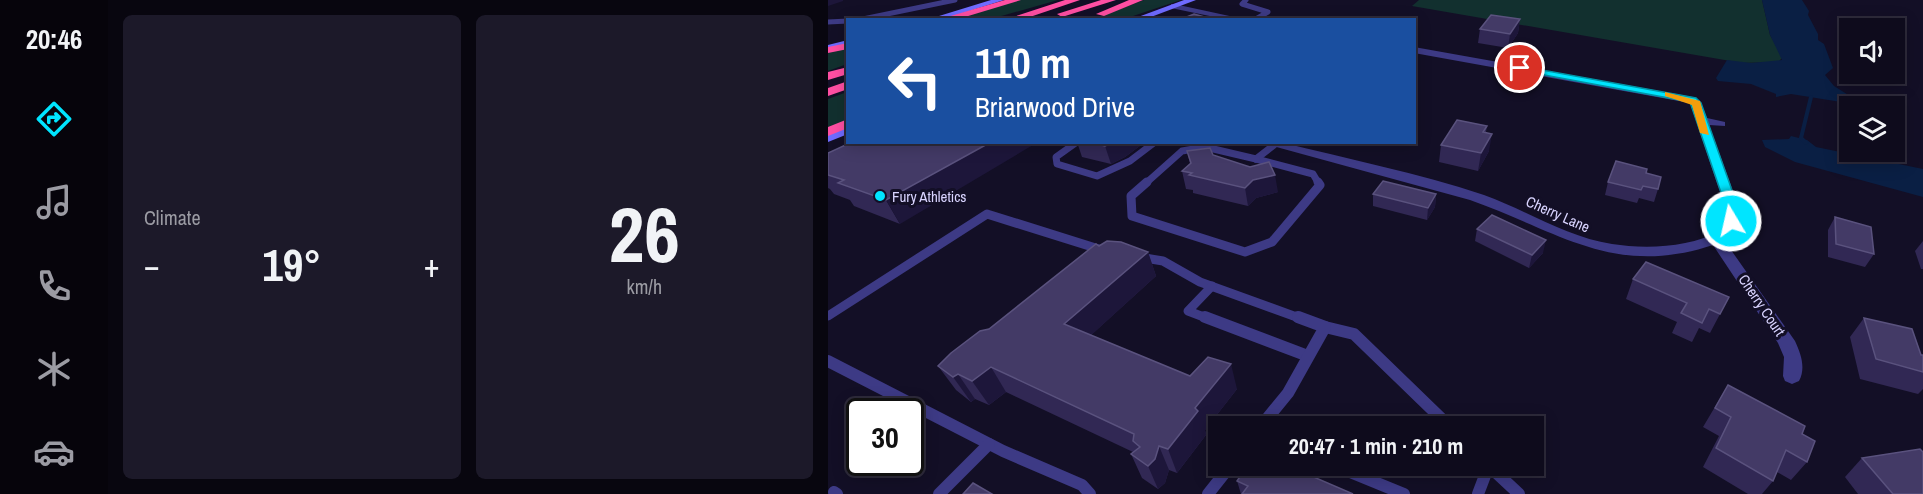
<!DOCTYPE html>
<meta charset="utf-8">
<style>
:root{--surface:#0e0b1c;--page:#1c1929;--text:#f1f3f6;--muted:#9b9ba3;--line:#2e2b3b;--accent:#00e5ff}
body{margin:0;font-family:"Archivo Narrow",sans-serif;background:var(--page);color:var(--text);height:100vh;display:flex;flex-direction:column;font-size:22px;white-space:nowrap}
*{box-sizing:border-box;margin:0}
p{font-size:20px;color:var(--muted)}
.icon{flex:none;width:33px;height:33px;fill:none;stroke:currentColor;stroke-width:2;stroke-linecap:round;stroke-linejoin:round}
.map{position:relative;flex:1;overflow:hidden}
.panel{display:flex;flex-direction:column;gap:15px;padding:15px;background:#08060f;width:720px}
.panel>*{flex:none}
.hud{position:absolute;left:18px;top:18px;width:570px;height:126px;border-radius:0px;box-shadow:0 3px 15px #0003,0 0 0 2px var(--line);background:#1a4fa0;color:#fff;overflow:hidden}
.controls{position:absolute;left:1011px;top:18px;display:grid;gap:12px}
.controls a{display:grid;place-items:center;width:66px;height:66px;border-radius:0px;background:var(--surface);box-shadow:0 3px 15px #0003,0 0 0 2px var(--line);font-size:30px}
.speed{position:absolute;left:18px;top:398px;display:flex;gap:12px;font-size:30px;font-weight:700;text-align:center}
.speed>*{display:grid;place-content:center;width:78px;height:78px;border-radius:50%;background:var(--surface);box-shadow:0 3px 15px #0003,0 0 0 2px var(--line);line-height:1}
.speed .limit{border:3px solid #111;border-radius:9px;background:#fff;color:#111}
.pin{position:absolute;display:grid;place-items:center;width:51px;height:51px;color:#fff;margin:-26px;border:3px solid #fff;border-radius:50%;box-shadow:0 2px 6px #0007}
.me{position:absolute;width:66px;margin:-33px;rotate:351deg;stroke-linejoin:round;filter:drop-shadow(0 0 4px #0008)}
.turn{display:flex;align-items:center;gap:21px;height:126px;padding:0 30px;font-size:27px}
.turn .icon{width:78px;height:78px;stroke-width:2.5}
.turn b{display:block;font-size:42px;line-height:51px}
.big{font-size:45px;font-weight:800;line-height:1.1}
.panel .widget{flex:1;display:flex;flex-direction:column;justify-content:center;gap:9px;min-width:0;padding:0 21px;border-radius:9px;background:var(--page)}
.panel .dial{align-items:center;gap:0}
.dial b{font-size:78px;line-height:1}
.heat{display:flex;justify-content:space-between;align-items:center;font-size:33px;direction:ltr}
.panel .tiles{flex:1;display:grid;gap:15px;grid-template-columns:repeat(2,1fr)}
.trip{position:absolute;left:380px;top:416px;width:336px;height:60px;border-radius:0px;background:var(--surface);box-shadow:0 3px 15px #0003,0 0 0 2px var(--line);font-weight:800;line-height:60px;text-align:center}
main{display:flex;flex:1;min-height:0}
.tab-bar{display:flex;flex-direction:column;width:108px;justify-content:space-around;align-items:center;background:#06040b;color:var(--muted)}
.tab-bar .icon{width:42px;height:42px}
.tab-bar .active{color:var(--accent)}
.tab-bar b{font-size:27px;color:var(--text)}
.map>svg:first-child{display:block}
.green{fill:#12302f}
.water{fill:#0a1f44}
.lines{fill:none;stroke-linecap:round;stroke-linejoin:round}
.stream{stroke:#0a1f44;stroke-width:4}
.service-far3{stroke:#3d3a85;stroke-width:5}
.service-far2{stroke:#3d3a85;stroke-width:7}
.service-far1{stroke:#3d3a85;stroke-width:9}
.service{stroke:#3d3a85;stroke-width:12}
.minor{fill:#3d3a85;fill-rule:evenodd}
.secondary{fill:#6f6bff;fill-rule:evenodd}
.motorway{fill:#ff4fa3;fill-rule:evenodd}
.wall{fill:#312854}
.shaded-wall{fill:#1d163a}
.building{fill:#433a66;stroke:#5a527e;stroke-width:1.5}
.route{fill:#00e5ff;stroke:#0095a6;stroke-width:1.5}
.slow{fill:#f59e0b}
.poi-dot{fill:#00e5ff;stroke:#130f26;stroke-width:2}
.labels{text-anchor:middle;dominant-baseline:central;stroke-width:6;stroke-linejoin:round;paint-order:stroke}
.poi-label{font-size:15px;fill:#d9d4ff;stroke:#130f26;text-anchor:start}
.street-label{font-size:15px;fill:#d9d4ff;stroke:#130f26}
</style>
<main>
<nav class="tab-bar">
<b>20:46</b>
<svg class="icon active" aria-label="directions" viewBox="0 0 24 24"><path d="M12 3l9 9-9 9-9-9zM9 14v-3h6M13 9l2 2-2 2"/></svg>
<svg class="icon" aria-label="music" viewBox="0 0 24 24"><path d="M9 18V5l10-2v13"/><circle cx="6" cy="18" r="3"/><circle cx="16" cy="16" r="3"/></svg>
<svg class="icon" aria-label="phone" viewBox="0 0 24 24"><path d="M5 4h4l2 5-3 2q2 4 5 5l2-3 5 2v4C11 20 4 13 5 4z"/></svg>
<svg class="icon" aria-label="climate" viewBox="0 0 24 24"><path d="M12 3v18M4 7l16 10M4 17L20 7"/></svg>
<svg class="icon" aria-label="car" viewBox="0 0 24 24"><path d="M5 17H2v-5l4-1 3-4h7l3 4 3 1v5h-3M9 17h6M6 11h13"/><circle cx="7" cy="17" r="2"/><circle cx="17" cy="17" r="2"/></svg>
</nav>
<section class="panel">
<div class="tiles">
<div class="widget"><p>Climate</p>
<div class="heat"><a>−</a><b class="big">19°</b><a>+</a></div>
</div>
<div class="widget dial"><b>26</b><p>km/h</p></div>
</div>
</section>
<div class="map">
<svg width="1095" height="494" viewBox="0 0 1095 494">
<rect width="100%" height="100%" fill="#130f26"/>
<!-- green -->
<g class="green">
<path d="M192 0H230L163 19 118 20Z"/>
<path d="M316 0H353L296 19 262 20Z"/>
<path d="M591 0H934L942 35 955 57 950 62 914 63 584 6Z"/>
<path d="M19 47V64L0 71V53Z"/>
<path d="M19 92V121L0 130V99Z"/>
</g>
<!-- water -->
<g class="water">
<path d="M934 0H974L981 11 980 15 990 34V40L996 44 1005 68 997 75 1006 86 1038 106 963 94 948 97V94L923 84 890 81 888 78 899 60 923 63 954 60 942 35Z"/>
<path d="M963 136 979 140 988 147 1095 169V197L967 162 937 147 934 140 961 139Z"/>
</g>
<g class="lines">
<!-- stream -->
<path class="stream" d="M978 143 973 138 983 97"/>
<!-- service-far3 -->
<g class="service-far3">
<path d="M418 0 414 4 440 12 426 20"/>
<path d="M30 20 127 0"/>
<path d="M0 22 20 21"/>
</g>
<!-- service-far2 -->
<g class="service-far2">
<path d="M249 142 228 157 229 164 269 176 302 161 327 142"/>
<path d="M428 159 485 174 491 184"/>
<path d="M428 159 446 145"/>
<path d="M317 184 354 151 377 147 428 159"/>
</g>
<!-- service-far1 -->
<g class="service-far1">
<path d="M319 182 303 196 304 216 417 252 444 242 492 185 490 182"/>
<path d="M311 257 335 261 372 282 474 319"/>
<path d="M0 316 159 214 274 250"/>
<path d="M381 319 360 311 384 286"/>
</g>
<!-- service -->
<g class="service">
<path d="M377 317 480 356"/>
<path d="M497 327 526 334 621 426"/>
<path d="M0 361 175 451 254 485 262 494"/>
<path d="M433 426 460 393 497 327 470 317"/>
<path d="M505 465 576 494"/>
<path d="M660 465 691 494"/>
<path d="M6 492 9 494"/>
<path d="M111 494 161 444"/>
<path d="M380 494 403 465"/>
<path d="M650 494 661 465"/>
</g>
<!-- minor -->
<g class="minor">
<path d="M343 4H346L420 20H401L343 8Z"/>
<path d="M586 47 865 97 873 103 879 118 897 122V126L881 125 912 210 904 233 896 240 967 341C973 354 978 368 971 381L964 384 957 381 955 376 956 357 950 343 885 245C786 278 730 231 642 200L430 142H452C520 159 590 173 656 195 698 210 739 237 784 244 816 249 862 248 891 231L898 210 862 103 586 53Z"/>
</g>
<!-- secondary -->
<g class="secondary">
<path d="M163 0H176L113 20H98Z"/>
<path d="M356 0H368L315 20H302Z"/>
<path d="M20 40V46L0 51V45Z"/>
<path d="M20 127V134L0 142V134Z"/>
</g>
<!-- motorway -->
<g class="motorway">
<path d="M177 0H193L127 20H109Z"/>
<path d="M237 0H252L193 20H176Z"/>
<path d="M273 0H288L234 17 229 14Z"/>
<path d="M301 0H315L276 16 268 14Z"/>
<path d="M20 43V49L0 53V47Z"/>
<path d="M20 67V74L0 80V72Z"/>
<path d="M20 81V89L0 96V88Z"/>
<path d="M20 119V128L0 136V127Z"/>
</g>
</g>
<!-- wall -->
<g class="wall">
<path d="M692 19 690 33 680 48 650 43 652 29Z"/>
<path d="M659 126 658 132 661 151 650 171 611 162 613 145Z"/>
<path d="M24 142 72 224 26 206 22 200 6 194 2 189 0 188V153Z"/>
<path d="M249 142H317L297 157 283 164 254 157Z"/>
<path d="M359 151 385 155 450 192 428 198 420 206 365 193V190L358 189 354 171 362 164Z"/>
<path d="M818 173 830 189 826 202 811 198 809 203 777 195 780 182Z"/>
<path d="M545 194H608L607 207 599 220 545 206Z"/>
<path d="M1007 217 1046 254 1037 267 1000 257V230Z"/>
<path d="M649 229 715 253 701 268 647 241Z"/>
<path d="M1095 241V269H1093L1087 251Z"/>
<path d="M320 252 328 276 263 335 362 376 409 389 377 430 378 435 349 473 341 470 337 483 330 489 314 478 303 454 305 452 178 392 161 405 147 399 143 402 128 390 110 366 161 329Z"/>
<path d="M805 279 901 297 882 333 871 328 864 342 844 333 849 322 798 299Z"/>
<path d="M1036 318 1093 355H1095V389L1090 394 1032 379 1022 337Z"/>
<path d="M900 385 974 434 979 462 963 480 949 472 945 481 934 494H920L875 467 891 436 875 427Z"/>
<path d="M1034 458 1095 494H1030L1017 477Z"/>
<path d="M409 481 525 494H413Z"/>
</g>
<!-- shaded-wall -->
<g class="shaded-wall">
<path d="M0 0H15V1L0 6Z"/>
<path d="M692 19 690 33 680 48 682 34Z"/>
<path d="M664 134 661 151 650 171 653 153Z"/>
<path d="M163 142H210L72 224 58 200Z"/>
<path d="M286 142H317L297 157 283 164 277 146Z"/>
<path d="M447 175 450 192 428 198 420 206 417 188 425 180Z"/>
<path d="M608 194 607 207 599 220 600 208Z"/>
<path d="M718 240 715 253 701 268 704 255Z"/>
<path d="M320 252 328 276 248 349 236 324Z"/>
<path d="M403 364 409 389 377 430 378 435 349 473 340 449 367 408Z"/>
<path d="M163 367 178 392 161 405 144 381Z"/>
<path d="M130 374 147 399 143 402 125 377Z"/>
<path d="M331 446 341 470 337 483 330 489 320 466Z"/>
</g>
<!-- building -->
<g class="building">
<path d="M366 14 387 20H351Z"/>
<path d="M663 15 692 19 682 34 652 29Z"/>
<path d="M629 120 659 126 655 132 664 134 653 153 613 145Z"/>
<path d="M24 142H163L58 200 10 183 16 180 0 175V153Z"/>
<path d="M261 142H286L277 146Z"/>
<path d="M382 148 385 155 422 167 441 162 447 175 425 180 417 188 361 175 364 173 354 171 363 163 359 151Z"/>
<path d="M788 161 819 169 818 173 833 177 830 189 815 186 813 190 780 182Z"/>
<path d="M555 181 608 194 600 208 545 194Z"/>
<path d="M664 215 718 240 704 255 649 229Z"/>
<path d="M1007 217 1043 227 1046 254 1008 244Z"/>
<path d="M279 241 293 242 320 252 236 324 362 376 380 357 403 364 367 408 370 411 340 449 331 446 327 459 320 466 303 454 312 447 305 441 306 434 163 367 144 381 130 374 125 377 110 366 123 353 152 331 161 329 268 244 271 246Z"/>
<path d="M818 262 901 297 892 314 881 309 874 323 853 313 859 303 805 279Z"/>
<path d="M1036 318 1084 329 1093 355H1095V372L1048 359Z"/>
<path d="M900 385 977 426 974 434 987 441 979 462 958 450 945 481 888 448 903 417 887 408Z"/>
<path d="M1092 449 1095 452V494H1065L1034 458Z"/>
<path d="M420 465H458L525 494H414L420 486 409 481Z"/>
<path d="M145 483 164 494H135Z"/>
</g>
<!-- route -->
<path class="route" d="M692 66 868 98 873 103 911 210 908 224H899L897 221 899 210 862 102 689 70 688 68Z"/>
<!-- slow -->
<path class="slow" d="M837 92 872 101 881 135 872 133 864 105 837 96Z"/>
<!-- markers -->
<circle class="poi-dot" cx="52" cy="196" r="6"/>
<g class="labels">
<!-- poi labels -->
<g class="poi-label">
<text x="64" y="196">Fury Athletics</text>
</g>
<!-- street labels -->
<g class="street-label">
<text transform="translate(730 214) rotate(24)">Cherry Lane</text>
<text transform="translate(934 305) rotate(56)">Cherry Court</text>
</g>
</g>
</svg>
<div class="controls">
<a><svg class="icon" aria-label="sound" viewBox="0 0 24 24"><path d="M4 9h4l5-4v14l-5-4H4zM17 9q2 3 0 6"/></svg></a>
<a><svg class="icon" aria-label="layers" viewBox="0 0 24 24"><path d="M12 4l9 5-9 5-9-5zM3 14l9 5 9-5"/></svg></a>
</div>
<div class="speed"><div class="limit">30</div></div>
<div class="pin" style="left:692px;top:68px;background:#d93025"><svg class="icon" aria-label="arrive" viewBox="0 0 24 24"><path d="M6 21V4h12l-3 4 3 4H6"/></svg></div>
<svg class="me" style="left:903px;top:221px" viewBox="-20 -20 40 40"><circle r="17" fill="#00e5ff" stroke="#fff" stroke-width="3"/><path d="M0-11L8 9 0 5-8 9z" fill="#fff"/></svg>
<div class="trip">20:47 · 1 min · 210 m</div>
<div class="hud">
<div class="turn"><svg class="icon" aria-label="left" viewBox="0 0 24 24"><path d="M17 20v-9H6M10 6l-5 5 5 5"/></svg><div><b>110 m</b>Briarwood Drive</div></div>
</div>
</div>
</main>
